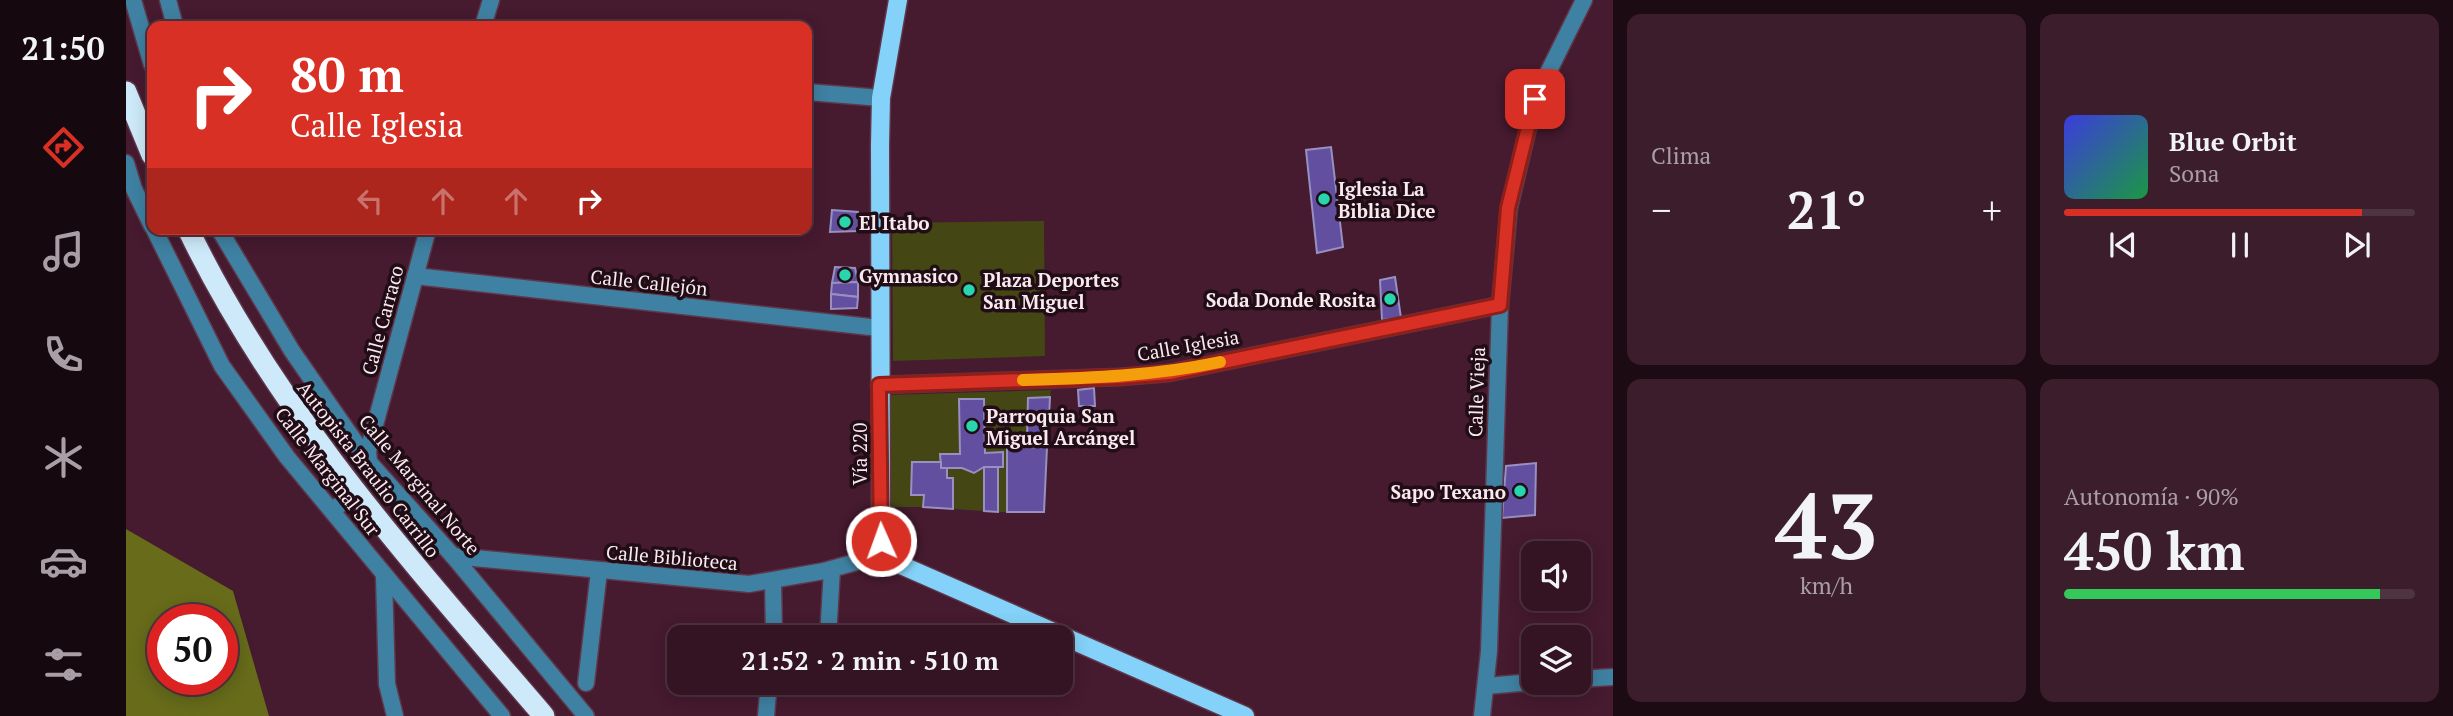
<!DOCTYPE html>
<html lang="es">
<meta charset="utf-8">
<style>
:root{--surface:#341423;--page:#3c1d2b;--text:#f1f3f6;--muted:#a99ea6;--line:#4e3341;--accent:#d93025}
body{margin:0;font-family:"PT Serif",serif;background:var(--page);color:var(--text);height:100vh;display:flex;flex-direction:column;font-size:26px;white-space:nowrap}
*{box-sizing:border-box;margin:0}
p{font-size:23px;color:var(--muted)}
.icon{flex:none;width:38px;height:38px;fill:none;stroke:currentColor;stroke-width:2;stroke-linecap:round;stroke-linejoin:round}
.map{position:relative;flex:1;overflow:hidden}
.sheet{display:flex;flex-direction:column;gap:14px;padding:14px;background:#1d0b13;width:840px}
.sheet>*{flex:none}
.top-card{position:absolute;left:21px;top:21px;width:665px;height:214px;border-radius:14px;box-shadow:0 4px 18px #0003,0 0 0 2px var(--line);background:#d93025;color:#fff;overflow:hidden}
.controls{position:absolute;left:1395px;top:541px;display:grid;gap:14px}
.controls a{display:grid;place-items:center;width:70px;height:70px;border-radius:14px;background:var(--surface);box-shadow:0 4px 18px #0003,0 0 0 2px var(--line);font-size:35px}
.speed{position:absolute;left:21px;top:604px;display:flex;gap:14px;font-size:35px;font-weight:700;text-align:center}
.speed>*{display:grid;place-content:center;width:91px;height:91px;border-radius:50%;background:var(--surface);box-shadow:0 4px 18px #0003,0 0 0 2px var(--line);line-height:1}
.speed .limit{border:10px solid #d22;background:#fff;color:#111}
.pin{position:absolute;display:grid;place-items:center;width:60px;height:60px;color:#fff;margin:-30px;border-radius:14px;box-shadow:0 4px 10px #0006}
.me{position:absolute;width:77px;margin:-38px;rotate:358deg;stroke-linejoin:round;filter:drop-shadow(0 0 5px #0008)}
.turn{display:flex;align-items:center;gap:24px;height:147px;padding:0 28px;font-size:32px}
.turn .icon{width:91px;height:91px;stroke-width:2.5}
.turn b{display:block;font-size:49px;line-height:60px}
.lanes{display:flex;align-items:center;height:66px;padding:0 28px;background:#0003;justify-content:center;gap:35px;direction:ltr}
.lanes .off{opacity:.35}
.big{font-size:52px;font-weight:700;line-height:1.1}
.sheet .widget{flex:1;display:flex;flex-direction:column;justify-content:center;gap:10px;min-width:0;padding:0 24px;border-radius:14px;background:var(--page)}
.sheet .dial{align-items:center;gap:0}
.dial b{font-size:91px;line-height:1}
.song{display:flex;align-items:center;gap:21px}
.cover{width:84px;height:84px;border-radius:10px;background:linear-gradient(135deg,hsl(240 70% 55%),hsl(140 70% 35%))}
.played{height:7px;border-radius:4px;background:linear-gradient(90deg,var(--accent) 85%,var(--line) 85%)}
.keys{display:flex;justify-content:space-around;direction:ltr}
.heat{display:flex;justify-content:space-between;align-items:center;font-size:38px;direction:ltr}
.charge{height:10px;border-radius:5px;background:linear-gradient(90deg,#34c759 90%,var(--line) 0)}
.sheet .tiles{flex:1;display:grid;gap:14px;grid-template-columns:repeat(2,1fr)}
.trip{position:absolute;left:541px;top:625px;width:406px;height:70px;border-radius:14px;background:var(--surface);box-shadow:0 4px 18px #0003,0 0 0 2px var(--line);font-weight:700;line-height:70px;text-align:center}
main{display:flex;flex:1;min-height:0}
.tab-bar{display:flex;flex-direction:column;width:126px;justify-content:space-around;align-items:center;background:#15080e;color:var(--muted)}
.tab-bar .icon{width:49px;height:49px}
.tab-bar .current{color:var(--accent)}
.tab-bar b{font-size:32px;color:var(--text)}
.map>svg:first-child{display:block}
.green{fill:#444613}
.forest{fill:#676b1a;fill-rule:evenodd}
.building{fill:#624f9f;stroke:#9890c1;stroke-width:2}
.lines{fill:none;stroke-linecap:round;stroke-linejoin:round}
.minor-casing{stroke:#5f374a;stroke-width:19}
.major-casing{stroke:#5f374a;stroke-width:21}
.highway-casing{stroke:#5f374a;stroke-width:24}
.minor{stroke:#3f81a2;stroke-width:16}
.major{stroke:#84d2f9;stroke-width:18}
.highway{stroke:#ceeafa;stroke-width:21}
.route-casing{stroke:#8d1f18;stroke-width:18}
.route{stroke:#d93025;stroke-width:12}
.slow{stroke:#f59e0b;stroke-width:12}
.poi-dot{fill:#28d5ad;stroke:#200d16;stroke-width:2.5}
.labels{text-anchor:middle;dominant-baseline:central;stroke-width:7;stroke-linejoin:round;paint-order:stroke}
.poi-label{font-size:19px;font-weight:bold;fill:#fbe9f0;stroke:#200d16;text-anchor:start}
.street-label{font-size:19px;fill:#fbe9f0;stroke:#200d16}
</style>
<main>
<nav class="tab-bar">
<b>21:50</b>
<svg class="icon current" aria-label="directions" viewBox="0 0 24 24"><path d="M12 3l9 9-9 9-9-9zM9 14v-3h6M13 9l2 2-2 2"/></svg>
<svg class="icon" aria-label="music" viewBox="0 0 24 24"><path d="M9 18V5l10-2v13"/><circle cx="6" cy="18" r="3"/><circle cx="16" cy="16" r="3"/></svg>
<svg class="icon" aria-label="phone" viewBox="0 0 24 24"><path d="M5 4h4l2 5-3 2q2 4 5 5l2-3 5 2v4C11 20 4 13 5 4z"/></svg>
<svg class="icon" aria-label="climate" viewBox="0 0 24 24"><path d="M12 3v18M4 7l16 10M4 17L20 7"/></svg>
<svg class="icon" aria-label="car" viewBox="0 0 24 24"><path d="M5 17H2v-5l4-1 3-4h7l3 4 3 1v5h-3M9 17h6M6 11h13"/><circle cx="7" cy="17" r="2"/><circle cx="17" cy="17" r="2"/></svg>
<svg class="icon" aria-label="filters" viewBox="0 0 24 24"><path d="M4 7h16M4 17h16"/><circle cx="9" cy="7" r="2"/><circle cx="15" cy="17" r="2"/></svg>
</nav>
<div class="map">
<svg width="1487" height="716" viewBox="0 0 1487 716">
<rect width="100%" height="100%" fill="#461a2f"/>
<!-- green -->
<g class="green">
<path d="M918 221 919 356 767 361 766 223Z"/>
<path d="M925 390 924 397 902 399V438L922 439 921 447 881 448V512H872V467L877 466V452L859 453 857 399 833 400 834 454H815V462H786L785 494 798 495 797 507H761V395Z"/>
<path d="M858 467V511L827 509V479L821 478V468H836L848 473Z"/>
</g>
<!-- forest -->
<path class="forest" d="M0 529 107 591 143 716H0ZM37 620H96V679H37Z"/>
<!-- building -->
<g class="building">
<path d="M1205 147 1217 247 1191 253 1180 150Z"/>
<path d="M706 210 732 212V231L704 232Z"/>
<path d="M709 267 729 268 732 282 706 283Z"/>
<path d="M1269 277 1275 318 1256 320 1254 280Z"/>
<path d="M732 282V297L705 294 706 283Z"/>
<path d="M705 294 732 297 731 308 705 309Z"/>
<path d="M968 388 969 406H953L952 390Z"/>
<path d="M924 397 922 439 901 438 902 398Z"/>
<path d="M833 399H858L859 453 877 452V467H858L848 473 836 468H815L814 454H834Z"/>
<path d="M921 447 918 512H881V448Z"/>
<path d="M786 462H815V468H821V478H827V509L797 507 798 495H785Z"/>
<path d="M1410 463 1409 515 1376 518 1380 466Z"/>
<path d="M858 467H872V512L858 511Z"/>
</g>
<g class="lines">
<defs>
<g id="minor">
<path d="M7 0 26 65"/>
<path d="M42 0 49 26"/>
<path d="M357 26 365 0"/>
<path d="M681 92 755 98"/>
<path d="M0 163 8 189 26 226"/>
<path d="M28 229 96 366 161 457 376 716"/>
<path d="M93 229 166 351 243 462 327 556 460 716"/>
<path d="M289 276 753 328"/>
<path d="M753 385 993 377 1043 373 1374 305"/>
<path d="M243 462 242 451 302 229"/>
<path d="M206 510 231 493"/>
<path d="M327 556 623 584 698 571 759 554"/>
<path d="M258 577 261 684 269 716"/>
<path d="M647 581 648 637"/>
<path d="M702 637 706 569"/>
<path d="M1452 679 1487 677"/>
<path d="M460 683 473 571"/>
<path d="M1360 686 1407 682"/>
<path d="M640 716 643 682"/>
<path d="M1356 716 1363 651 1374 305 1383 208 1409 99 1458 0"/>
</g>
<path id="major" d="M772 0 755 98 754 145 755 536 759 554 768 562 1119 716"/>
<g id="highway">
<path d="M0 92 26 155"/>
<path d="M62 229C150 412 287 563 418 716"/>
</g>
</defs>
<!-- minor casing -->
<use href="#minor" class="minor-casing"/>
<!-- major casing -->
<use href="#major" class="major-casing"/>
<!-- highway casing -->
<use href="#highway" class="highway-casing"/>
<!-- minor -->
<use href="#minor" class="minor"/>
<!-- major -->
<use href="#major" class="major"/>
<!-- highway -->
<use href="#highway" class="highway"/>
</g>
<g class="lines">
<defs>
<path id="route" d="M755 541 753 385 993 377 1043 373 1374 305 1382 208 1409 99"/>
</defs>
<!-- route casing -->
<use href="#route" class="route-casing"/>
<!-- route -->
<use href="#route" class="route"/>
<!-- slow -->
<path class="slow" d="M897 380C964 378 1028 376 1094 362"/>
</g>
<!-- markers -->
<g class="poi-dot">
<circle cx="1198" cy="199" r="7"/>
<circle cx="719" cy="222" r="7"/>
<circle cx="719" cy="275" r="7"/>
<circle cx="843" cy="290" r="7"/>
<circle cx="1264" cy="299" r="7"/>
<circle cx="846" cy="426" r="7"/>
<circle cx="1394" cy="491" r="7"/>
</g>
<g class="labels">
<!-- poi labels -->
<g class="poi-label">
<text x="1212" y="188">Iglesia La<tspan x="1212" dy="22">Biblia Dice</tspan></text>
<text x="733" y="222">El Itabo</text>
<text x="733" y="275">Gymnasico</text>
<text x="857" y="279">Plaza Deportes<tspan x="857" dy="22">San Miguel</tspan></text>
<text x="1250" y="299" text-anchor="end">Soda Donde Rosita</text>
<text x="860" y="415">Parroquia San<tspan x="860" dy="22">Miguel Arcángel</tspan></text>
<text x="1380" y="491" text-anchor="end">Sapo Texano</text>
</g>
<!-- street labels -->
<g class="street-label">
<text transform="translate(523 282) rotate(6)">Calle Callejón</text>
<text transform="translate(256 320) rotate(-75)">Calle Carraco</text>
<text transform="translate(1062 345) rotate(-10)">Calle Iglesia</text>
<text transform="translate(1350 392) rotate(-88)">Calle Vieja</text>
<text transform="translate(733 454) rotate(-90)">Vía 220</text>
<text transform="translate(243 469) rotate(52)">Autopista Braulio Carrillo</text>
<text transform="translate(202 471) rotate(52)">Calle Marginal Sur</text>
<text transform="translate(294 484) rotate(50)">Calle Marginal Norte</text>
<text transform="translate(546 557) rotate(5)">Calle Biblioteca</text>
</g>
</g>
</svg>
<div class="controls">
<a><svg class="icon" aria-label="sound" viewBox="0 0 24 24"><path d="M4 9h4l5-4v14l-5-4H4zM17 9q2 3 0 6"/></svg></a>
<a><svg class="icon" aria-label="layers" viewBox="0 0 24 24"><path d="M12 4l9 5-9 5-9-5zM3 14l9 5 9-5"/></svg></a>
</div>
<div class="speed"><div class="limit">50</div></div>
<div class="pin" style="left:1409px;top:99px;background:#d93025"><svg class="icon" aria-label="arrive" viewBox="0 0 24 24"><path d="M6 21V4h12l-3 4 3 4H6"/></svg></div>
<svg class="me" style="left:755px;top:541px" viewBox="-20 -20 40 40"><circle r="17" fill="#d93025" stroke="#fff" stroke-width="3"/><path d="M0-11L8 9 0 5-8 9z" fill="#fff"/></svg>
<div class="trip">21:52 · 2 min · 510 m</div>
<div class="top-card">
<div class="turn"><svg class="icon" aria-label="right" viewBox="0 0 24 24"><path d="M7 20v-9h11M14 6l5 5-5 5"/></svg><div><b>80 m</b>Calle Iglesia</div></div>
<div class="lanes"><svg class="icon off" aria-label="left" viewBox="0 0 24 24"><path d="M17 20v-9H6M10 6l-5 5 5 5"/></svg><svg class="icon off" aria-label="ahead" viewBox="0 0 24 24"><path d="M12 20V5M6 11l6-6 6 6"/></svg><svg class="icon off" aria-label="ahead" viewBox="0 0 24 24"><path d="M12 20V5M6 11l6-6 6 6"/></svg><svg class="icon" aria-label="right" viewBox="0 0 24 24"><path d="M7 20v-9h11M14 6l5 5-5 5"/></svg></div>
</div>
</div>
<section class="sheet">
<div class="tiles">
<div class="widget"><p>Clima</p>
<div class="heat"><a>−</a><b class="big">21°</b><a>+</a></div>
</div>
<div class="widget">
<div class="song"><i class="cover"></i><div><b>Blue Orbit</b><p>Sona</p></div></div>
<div class="played"></div>
<div class="keys"><svg class="icon" aria-label="previous" viewBox="0 0 24 24"><path d="M18 5L8 12l10 7zM5 5v14"/></svg><svg class="icon" aria-label="pause" viewBox="0 0 24 24"><path d="M8 5v14M16 5v14"/></svg><svg class="icon" aria-label="next" viewBox="0 0 24 24"><path d="M6 5l10 7-10 7zM19 5v14"/></svg></div>
</div>
<div class="widget dial"><b>43</b><p>km/h</p></div>
<div class="widget"><p>Autonomía · 90%</p><b class="big">450 km</b><div class="charge"></div></div>
</div>
</section>
</main>
